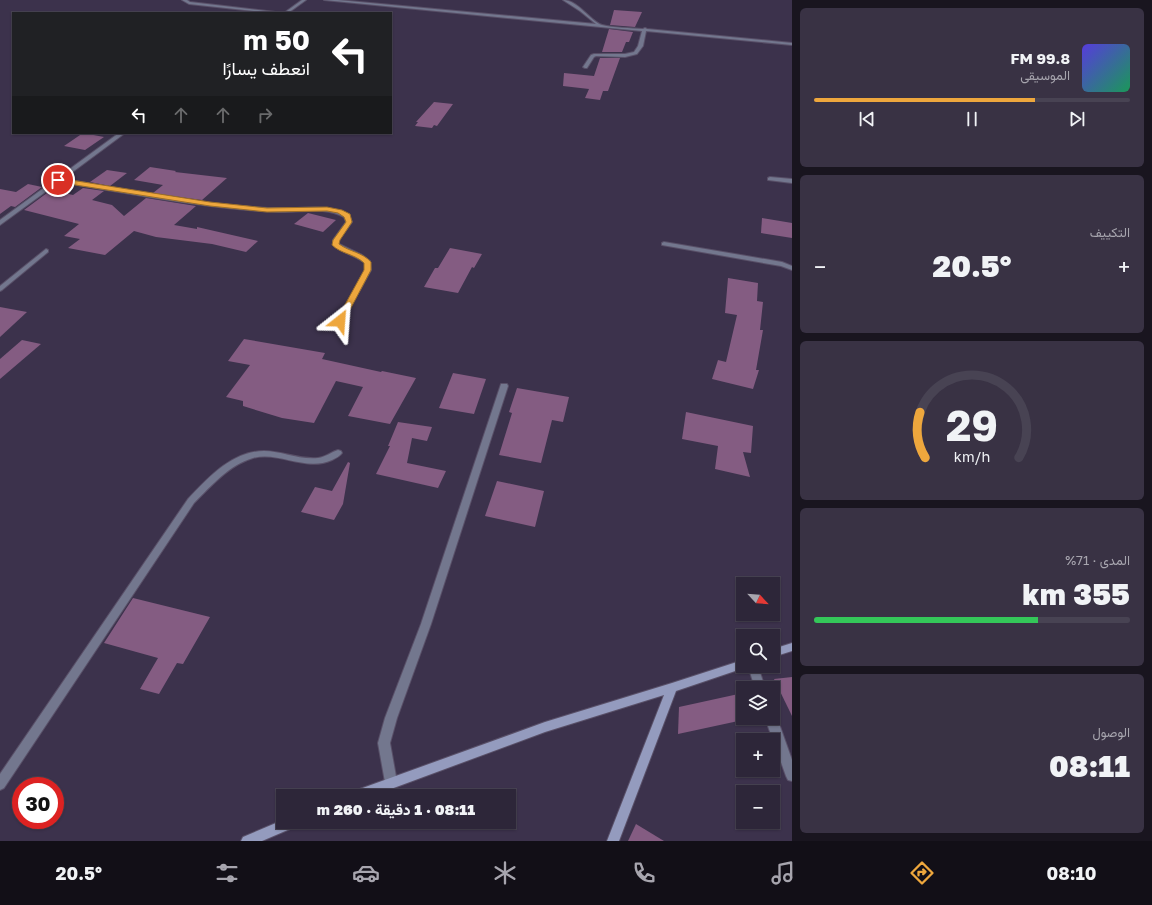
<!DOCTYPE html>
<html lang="ar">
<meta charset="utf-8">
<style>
:root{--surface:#2d2639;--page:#393244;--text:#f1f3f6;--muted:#a7a5ae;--line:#484353;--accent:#eea73d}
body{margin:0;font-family:"Golos Text",Vazirmatn,sans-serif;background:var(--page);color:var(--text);direction:rtl;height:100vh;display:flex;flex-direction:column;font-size:15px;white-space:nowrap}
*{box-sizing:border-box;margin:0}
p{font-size:13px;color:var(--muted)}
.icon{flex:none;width:22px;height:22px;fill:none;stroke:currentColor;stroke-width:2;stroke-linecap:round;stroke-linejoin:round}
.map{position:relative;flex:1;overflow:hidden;direction:ltr}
.side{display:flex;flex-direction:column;gap:8px;padding:8px;background:#19151f;width:360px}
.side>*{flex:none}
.guide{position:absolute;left:12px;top:12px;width:380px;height:122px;border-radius:0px;box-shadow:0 1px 3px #0004,0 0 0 1px var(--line);direction:rtl;background:#202124;color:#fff;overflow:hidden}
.needle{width:26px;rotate:116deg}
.buttons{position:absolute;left:736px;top:577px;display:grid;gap:8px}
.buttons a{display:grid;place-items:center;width:44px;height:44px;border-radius:0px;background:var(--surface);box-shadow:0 1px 3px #0004,0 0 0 1px var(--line);font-size:20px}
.speed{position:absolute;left:12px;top:777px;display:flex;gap:8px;font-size:20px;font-weight:700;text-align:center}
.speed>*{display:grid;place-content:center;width:52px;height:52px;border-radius:50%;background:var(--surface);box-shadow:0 1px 3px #0004,0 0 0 1px var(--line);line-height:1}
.speed .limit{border:6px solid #d22;background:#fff;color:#111}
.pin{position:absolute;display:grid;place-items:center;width:34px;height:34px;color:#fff;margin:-17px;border:2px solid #fff;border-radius:50%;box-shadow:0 1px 4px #0007}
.me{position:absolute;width:44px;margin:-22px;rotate:28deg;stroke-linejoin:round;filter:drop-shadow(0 0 3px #0008)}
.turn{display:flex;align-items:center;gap:14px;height:84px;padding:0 16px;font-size:18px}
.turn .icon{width:52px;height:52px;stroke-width:2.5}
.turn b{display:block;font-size:28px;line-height:34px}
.lanes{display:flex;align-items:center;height:38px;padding:0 16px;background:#0003;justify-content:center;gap:20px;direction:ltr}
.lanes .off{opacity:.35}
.big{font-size:30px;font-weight:800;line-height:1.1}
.side .tile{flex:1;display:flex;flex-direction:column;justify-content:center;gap:6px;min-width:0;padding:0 14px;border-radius:6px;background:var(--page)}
.side .dial{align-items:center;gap:0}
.dial svg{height:104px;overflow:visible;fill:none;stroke:var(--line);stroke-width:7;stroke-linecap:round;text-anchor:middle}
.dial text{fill:var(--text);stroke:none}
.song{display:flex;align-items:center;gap:12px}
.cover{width:48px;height:48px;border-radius:6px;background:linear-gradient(135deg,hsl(250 70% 55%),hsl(150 70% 35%))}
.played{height:4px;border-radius:2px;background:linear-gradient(90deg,var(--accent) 70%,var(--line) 70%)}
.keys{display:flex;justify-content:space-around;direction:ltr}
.heat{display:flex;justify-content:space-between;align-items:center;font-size:22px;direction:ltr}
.charge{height:6px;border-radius:3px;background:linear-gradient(90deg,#34c759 71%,var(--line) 0)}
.trip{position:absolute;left:276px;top:789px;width:240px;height:40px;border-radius:0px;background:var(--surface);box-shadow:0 1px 3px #0004,0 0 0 1px var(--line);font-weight:800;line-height:40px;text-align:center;direction:rtl}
.tabs{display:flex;height:64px;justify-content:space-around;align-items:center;background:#120f17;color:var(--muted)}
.tabs .icon{width:28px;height:28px}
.tabs .current{color:var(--accent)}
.tabs b{font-size:18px;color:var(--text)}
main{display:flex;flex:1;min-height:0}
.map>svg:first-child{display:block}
.building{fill:#845c82}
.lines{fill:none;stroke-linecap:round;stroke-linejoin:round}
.street-casing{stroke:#595068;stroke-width:2}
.secondary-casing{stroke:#595068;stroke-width:2}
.street{fill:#73778e;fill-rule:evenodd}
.secondary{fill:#949bbe;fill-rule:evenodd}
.route{fill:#eea73d;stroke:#9b6d28}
</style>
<main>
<section class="side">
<div class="tile">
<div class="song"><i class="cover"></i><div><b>99.8 FM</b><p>الموسيقى</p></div></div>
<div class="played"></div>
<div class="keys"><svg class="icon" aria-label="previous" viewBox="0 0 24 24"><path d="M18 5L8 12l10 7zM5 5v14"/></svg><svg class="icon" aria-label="pause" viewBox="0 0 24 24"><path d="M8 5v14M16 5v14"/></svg><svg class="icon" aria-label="next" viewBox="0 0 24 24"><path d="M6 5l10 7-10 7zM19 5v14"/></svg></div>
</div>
<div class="tile"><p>التكييف</p>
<div class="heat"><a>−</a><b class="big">20.5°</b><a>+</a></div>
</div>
<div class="tile dial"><svg viewBox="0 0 100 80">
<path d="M14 69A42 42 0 1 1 86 69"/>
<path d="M14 69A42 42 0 0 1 10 34" stroke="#eea73d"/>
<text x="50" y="56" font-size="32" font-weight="700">29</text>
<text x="50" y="72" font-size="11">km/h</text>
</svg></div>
<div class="tile"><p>المدى · 71%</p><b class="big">355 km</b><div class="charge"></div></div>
<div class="tile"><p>الوصول</p><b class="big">08:11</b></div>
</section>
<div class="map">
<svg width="792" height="841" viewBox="0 0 792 841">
<rect width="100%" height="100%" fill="#3c324c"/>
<!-- building -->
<g class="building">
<path d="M614 10 642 12 635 27 610 25Z"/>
<path d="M609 29 633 32 629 42H626L622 52H602Z"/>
<path d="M600 58H620L608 91H603L600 100 585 98 589 89 563 86 564 73 594 76Z"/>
<path d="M434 102 453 104 437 126 434 125 432 128 415 126 418 122H416Z"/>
<path d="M83 133 104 137 85 150 64 146Z"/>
<path d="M150 167 176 171 175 172 227 178 202 200 187 198 153 193 163 185 134 180Z"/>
<path d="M107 170 127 173 110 186 90 182Z"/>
<path d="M28 184 42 187 15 207 11 206 0 214V189L16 192Z"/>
<path d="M83 188 104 191 92 200 112 205 124 216 146 198 196 206 174 225 197 229V227L258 241 246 252 212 244 156 237 134 231 105 255 68 248 80 239 64 236 79 224 24 210 51 190 73 195Z"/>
<path d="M308 213 336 220 323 232 294 224Z"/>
<path d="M762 218 792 223V238L761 233Z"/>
<path d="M450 248 482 254 474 268 472 267 458 293 424 287 435 268H438Z"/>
<path d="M728 278 758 283 757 301 763 302 760 330H763L756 370H759L753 389 712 379 718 360 726 362 737 315 725 313Z"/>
<path d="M0 307 27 312 0 337Z"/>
<path d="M244 339 325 353 322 359 381 372 382 371 416 378 390 424 348 416 363 387 336 381 314 423 282 418 243 406V401L226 397 250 365 228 361Z"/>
<path d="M22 340 41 344 0 379V359Z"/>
<path d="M453 373 486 379 474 414 439 408Z"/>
<path d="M517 388 569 397 563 422 552 420 541 463 499 455 512 413 509 412Z"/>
<path d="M686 412 753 426 751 453 743 452 750 477 715 469 718 446 682 439Z"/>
<path d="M398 422 432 427 427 441 412 438 407 463 446 471 438 488 376 474 390 446H388Z"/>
<path d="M348 462 350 463 343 504 334 520 301 512 315 487 332 491Z"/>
<path d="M497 481 544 491 535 527 485 516Z"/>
<path d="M133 598 210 617 183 664 177 663 159 694 140 689 158 658 104 643Z"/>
<path d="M792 677V716L774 679Z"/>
<path d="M743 693V720L678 734 679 707Z"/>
<path d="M636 824 664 841H628Z"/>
</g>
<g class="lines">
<defs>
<g id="street">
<path d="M182 0H187L190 2 284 13H271L189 4Z"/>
<path d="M302 0H306L288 13H284Z"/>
<path d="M324 0H338L596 24 580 11 563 0C578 0 591 22 602 25 613 28 631 28 643 29L645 28 647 29 792 43V45L646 31 643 46 637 54 625 57 596 56 594 57 587 68H585L583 67 591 55 594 54H625L634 52 638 46 642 31Z"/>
<path d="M119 133H125L63 179C118 188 173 199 229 205 247 207 265 208 283 208 307 209 328 203 349 215L352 222 339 240V244L362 255 370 261 371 270 342 322 340 323 337 321 365 270V263C355 255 342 253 333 245V240L346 222 344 217C325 207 306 212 285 212 266 212 246 210 227 208 171 202 115 191 59 182L0 225V220Z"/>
<path d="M770 177 792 179V183L768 180V178Z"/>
<path d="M664 242 782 262 792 266V270L781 266 662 245V243Z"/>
<path d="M46 249 48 250V252L2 290 0 291V286Z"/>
<path d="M501 384H507L508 386 431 624 397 718 390 743 397 782 395 786 391 788 387 786 385 782 378 743 385 718 421 624Z"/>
<path d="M338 450 341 451 342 453C340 456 336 458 332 460 305 472 279 451 253 458 229 465 211 486 194 503L4 788 0 790V774L188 499C208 478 232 451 264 451 282 451 299 460 318 458 326 457 331 452 338 450Z"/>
<path d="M748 666H758L765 688H755Z"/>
<path d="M773 714 775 715 777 718 792 760V781L788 780 786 776 765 718H773Z"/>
</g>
<g id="secondary">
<path d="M792 643V651L773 657V649Z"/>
<path d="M743 660V666H747V667L676 691 619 841H607L664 695 545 732 372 796H351L353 792 357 790 545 722 672 683Z"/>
<path d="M283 820V822H299L297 826 262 841H241L243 837Z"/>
</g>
</defs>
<!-- street casing -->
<use href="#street" class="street-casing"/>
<!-- secondary casing -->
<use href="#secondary" class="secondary-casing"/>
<!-- street -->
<use href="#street" class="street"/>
<!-- secondary -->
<use href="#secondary" class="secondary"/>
</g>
<!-- route -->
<path class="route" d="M58 178 210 202 267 208 327 207 342 210 350 214 352 222 340 240 339 244C350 252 362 252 371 262V270L344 321 343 322H337L336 321 364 270V263C355 254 341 254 332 245L333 240 346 222 344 217 338 213 327 211 267 212 210 206 56 182V179Z"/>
</svg>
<div class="buttons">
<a><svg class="needle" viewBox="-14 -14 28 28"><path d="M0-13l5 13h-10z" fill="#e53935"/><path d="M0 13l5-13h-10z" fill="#a7a5ae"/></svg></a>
<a><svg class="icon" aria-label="search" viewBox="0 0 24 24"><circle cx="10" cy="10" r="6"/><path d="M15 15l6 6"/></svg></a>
<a><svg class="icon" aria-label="layers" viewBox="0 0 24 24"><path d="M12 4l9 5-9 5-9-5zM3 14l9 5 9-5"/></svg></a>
<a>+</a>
<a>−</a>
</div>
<div class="speed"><div class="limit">30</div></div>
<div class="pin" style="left:58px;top:180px;background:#d93025"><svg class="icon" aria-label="arrive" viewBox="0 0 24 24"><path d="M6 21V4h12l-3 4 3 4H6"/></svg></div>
<svg class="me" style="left:340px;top:321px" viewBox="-20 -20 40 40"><path d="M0-17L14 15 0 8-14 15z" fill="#eea73d" stroke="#fff" stroke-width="4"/></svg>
<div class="trip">08:11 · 1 دقيقة · 260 m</div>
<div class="guide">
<div class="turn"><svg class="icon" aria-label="left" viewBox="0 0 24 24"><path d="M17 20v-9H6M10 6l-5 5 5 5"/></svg><div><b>50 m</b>انعطف يسارًا</div></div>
<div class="lanes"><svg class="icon" aria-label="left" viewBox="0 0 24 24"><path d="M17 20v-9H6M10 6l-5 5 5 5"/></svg><svg class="icon off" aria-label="ahead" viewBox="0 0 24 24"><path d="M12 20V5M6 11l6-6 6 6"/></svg><svg class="icon off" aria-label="ahead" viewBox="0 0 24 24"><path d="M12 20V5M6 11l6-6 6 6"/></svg><svg class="icon off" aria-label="right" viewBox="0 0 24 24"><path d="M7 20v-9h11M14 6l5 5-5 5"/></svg></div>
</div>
</div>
</main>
<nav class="tabs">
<b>08:10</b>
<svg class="icon current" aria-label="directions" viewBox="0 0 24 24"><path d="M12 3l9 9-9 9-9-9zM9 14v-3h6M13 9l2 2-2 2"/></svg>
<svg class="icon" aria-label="music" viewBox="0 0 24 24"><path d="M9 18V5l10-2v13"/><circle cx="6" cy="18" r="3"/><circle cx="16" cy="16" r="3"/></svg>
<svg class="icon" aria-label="phone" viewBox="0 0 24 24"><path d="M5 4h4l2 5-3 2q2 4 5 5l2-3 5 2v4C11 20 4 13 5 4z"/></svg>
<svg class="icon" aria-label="climate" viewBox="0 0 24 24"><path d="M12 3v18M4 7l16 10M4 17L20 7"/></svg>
<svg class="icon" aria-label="car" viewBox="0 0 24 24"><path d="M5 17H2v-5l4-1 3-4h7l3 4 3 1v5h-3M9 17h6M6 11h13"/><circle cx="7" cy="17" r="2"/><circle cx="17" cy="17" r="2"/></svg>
<svg class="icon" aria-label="filters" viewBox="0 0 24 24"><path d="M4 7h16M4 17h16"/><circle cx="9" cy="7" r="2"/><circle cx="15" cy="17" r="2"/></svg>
<b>20.5°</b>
</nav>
